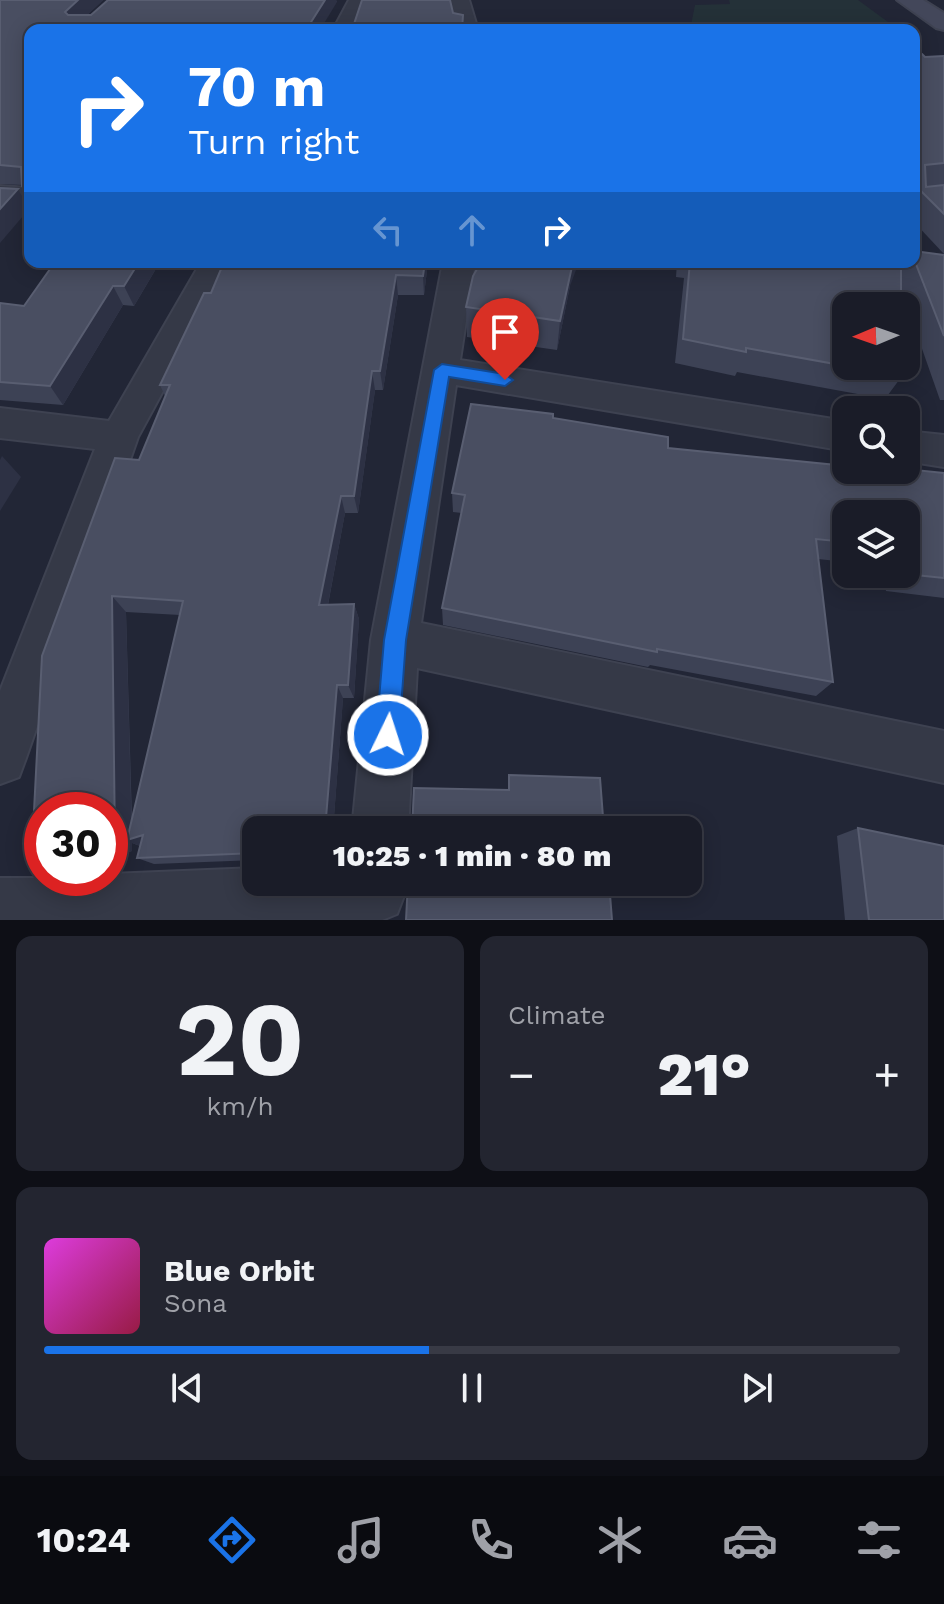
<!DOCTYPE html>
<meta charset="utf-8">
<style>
:root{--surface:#1a1c28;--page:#232530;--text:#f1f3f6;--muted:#9fa1a8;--line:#383a45;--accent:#1a73e8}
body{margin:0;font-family:"Work Sans",sans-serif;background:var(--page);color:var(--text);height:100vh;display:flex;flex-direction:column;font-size:30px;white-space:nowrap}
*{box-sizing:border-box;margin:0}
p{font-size:26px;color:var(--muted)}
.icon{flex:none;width:44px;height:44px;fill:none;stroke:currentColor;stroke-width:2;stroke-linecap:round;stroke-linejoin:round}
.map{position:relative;height:920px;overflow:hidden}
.panel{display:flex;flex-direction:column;gap:16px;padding:16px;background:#0e0f16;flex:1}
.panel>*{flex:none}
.banner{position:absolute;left:24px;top:24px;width:896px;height:244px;border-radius:16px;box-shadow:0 4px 20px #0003,0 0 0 2px var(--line);background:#1a73e8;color:#fff;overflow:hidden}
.needle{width:52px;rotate:268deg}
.controls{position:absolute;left:832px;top:292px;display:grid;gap:16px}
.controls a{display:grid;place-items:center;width:88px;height:88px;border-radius:16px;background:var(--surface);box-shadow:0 4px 20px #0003,0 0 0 2px var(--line);font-size:40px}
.speed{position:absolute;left:24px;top:792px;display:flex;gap:16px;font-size:40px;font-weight:700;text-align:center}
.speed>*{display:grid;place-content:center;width:104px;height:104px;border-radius:50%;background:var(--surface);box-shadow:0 4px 20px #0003,0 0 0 2px var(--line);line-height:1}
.speed .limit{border:12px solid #d22;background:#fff;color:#111}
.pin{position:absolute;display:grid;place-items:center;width:68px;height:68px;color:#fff;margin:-82px -34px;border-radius:50% 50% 50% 0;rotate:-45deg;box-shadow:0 0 8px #0007}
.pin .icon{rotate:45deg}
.me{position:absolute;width:88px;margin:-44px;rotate:4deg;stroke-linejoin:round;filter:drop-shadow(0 0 6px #0008)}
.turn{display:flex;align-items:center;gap:28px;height:168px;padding:0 32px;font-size:36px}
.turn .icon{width:104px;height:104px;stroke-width:2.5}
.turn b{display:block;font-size:56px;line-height:68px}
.lanes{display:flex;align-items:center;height:76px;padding:0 32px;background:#0003;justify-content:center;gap:40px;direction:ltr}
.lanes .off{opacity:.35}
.big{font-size:60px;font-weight:800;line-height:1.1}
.panel .card{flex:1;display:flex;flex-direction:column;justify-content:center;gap:12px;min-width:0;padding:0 28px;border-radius:16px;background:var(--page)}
.panel .dial{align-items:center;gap:0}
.dial b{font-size:104px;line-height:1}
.song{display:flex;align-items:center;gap:24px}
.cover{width:96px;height:96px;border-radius:12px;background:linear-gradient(135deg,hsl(300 70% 55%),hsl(340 70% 35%))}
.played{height:8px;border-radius:4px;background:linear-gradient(90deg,var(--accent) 45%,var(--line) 45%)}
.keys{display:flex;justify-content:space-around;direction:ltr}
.heat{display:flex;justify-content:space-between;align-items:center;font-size:44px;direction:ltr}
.panel .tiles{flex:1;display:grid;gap:16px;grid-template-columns:1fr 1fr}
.card:last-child{grid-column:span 2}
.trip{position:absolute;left:242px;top:816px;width:460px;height:80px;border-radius:16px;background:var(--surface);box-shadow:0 4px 20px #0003,0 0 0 2px var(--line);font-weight:800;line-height:80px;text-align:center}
.tabs{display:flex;height:128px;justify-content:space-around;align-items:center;background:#0a0b10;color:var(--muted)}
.tabs .icon{width:56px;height:56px}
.tabs .active{color:var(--accent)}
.tabs b{font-size:36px;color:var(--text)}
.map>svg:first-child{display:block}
.green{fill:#243138}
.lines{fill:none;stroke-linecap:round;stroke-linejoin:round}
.minor-casing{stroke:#3e4251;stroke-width:4}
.secondary-casing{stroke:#3e4251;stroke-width:4}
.minor{fill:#353947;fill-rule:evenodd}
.secondary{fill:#43475a;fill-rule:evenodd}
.wall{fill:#3d4255;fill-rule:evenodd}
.shaded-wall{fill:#2d3144}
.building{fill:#494e61;stroke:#595e71;stroke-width:2}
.route{fill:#1a73e8;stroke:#114b97;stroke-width:2}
</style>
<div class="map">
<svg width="944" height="920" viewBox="0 0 944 920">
<rect width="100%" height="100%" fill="#222636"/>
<!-- green -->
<path class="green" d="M729 0H858L899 30H690L695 5 730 4Z"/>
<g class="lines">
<defs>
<g id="minor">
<path d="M349 0H369L355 30H333Z"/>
<path d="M449 0H469L478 30H456Z"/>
<path d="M0 186 30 188V206L0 204Z"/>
<path d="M201 262H233L138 437 26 758 19 777 0 784V691L95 449 0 438V408L109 421Z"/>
<path d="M443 262H475L460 360 846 421V451L456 385 421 623 944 731V783L417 668 408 830H352L371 640Z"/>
<path d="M906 431 944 435V467L906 461Z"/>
<path d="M256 868V882H401L405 893 397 914 382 920H0V878H110V874Z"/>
</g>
<path id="secondary" d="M897 0H923L944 13V30L936 28Z"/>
</defs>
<!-- minor casing -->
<use href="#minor" class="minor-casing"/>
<!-- secondary casing -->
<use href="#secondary" class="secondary-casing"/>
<!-- minor -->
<use href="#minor" class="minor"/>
<!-- secondary -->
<use href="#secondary" class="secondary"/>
</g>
<!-- wall -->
<g class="wall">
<path d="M0 0H103L87 15 325 0H336L337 2 30 30V199L22 185 0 184Z"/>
<path d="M914 55 925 57 944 56V254L914 222Z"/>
<path d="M914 251 944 255V400H940L901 289 902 376 885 399 737 372 735 376 675 363 684 278 676 277 677 262H901V267L904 262H914Z"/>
<path d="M55 262H160L134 306 123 305 63 405 0 400V303L24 306Z"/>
<path d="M223 262H428L424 295H398L383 390H375L358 513H345L328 605 354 604 359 619 354 698H343L333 830H256V860L154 864 137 858 140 846 132 843V851L110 858V810H42V872L31 869 42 656 115 458 139 460 165 396 160 385 204 293H211ZM126 612 180 615 132 820Z"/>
<path d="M570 286 557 350 467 337 466 307Z"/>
<path d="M553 418 668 448 846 470 944 473V598L886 591 882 574H906V514H846V562L818 559 833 682 816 696 650 665 648 667 443 625 442 608 462 513 453 512 452 493Z"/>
<path d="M858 828 944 920H845L837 836Z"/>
</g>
<!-- shaded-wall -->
<g class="shaded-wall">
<path d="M78 0H103L72 30 65 12Z"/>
<path d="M325 0H336L337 2 320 30H306Z"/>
<path d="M30 176V199L22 185Z"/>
<path d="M18 189 29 209 0 243V209Z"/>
<path d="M139 262H160L134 306 124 286Z"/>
<path d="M425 262H428L424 295 423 276Z"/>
<path d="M573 262H579L570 286 557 350 560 321Z"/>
<path d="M396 275 398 295 383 390 380 371Z"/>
<path d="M113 286 123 305 63 405 50 386Z"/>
<path d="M372 371 375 390 358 513 354 496Z"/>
<path d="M2 456 21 477 0 511V460Z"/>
<path d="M341 496 345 513 325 620 319 605Z"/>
<path d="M112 596 126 612 132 839 143 835V847L132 843V851L110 858Z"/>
<path d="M354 604 359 619 354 698 348 685Z"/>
<path d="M337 685 343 698 333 830H325Z"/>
<path d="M42 866V872L31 869Z"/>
</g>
<!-- building -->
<g class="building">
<path d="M0 0H78L65 12 68 15H91L108 0H325L306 30H30V176L22 185 21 167 0 165Z"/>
<path d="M362 0H450L453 13 463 15 462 30H352Z"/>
<path d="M922 54 925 57 944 56V163L925 165 926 187 944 185V214L914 184V55Z"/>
<path d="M0 188 18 189 0 209Z"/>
<path d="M914 251 944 255V336L914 259Z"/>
<path d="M55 262H139L124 286H113L50 386 0 382V303L24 306Z"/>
<path d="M224 262H425L423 276 396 275 380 371H372L354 496H341L319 605 354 604 348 685H337L325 830H256V853L137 858 143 835 127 840 183 601 112 596 115 844 110 846V810H42V866L31 869 42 656 115 458 139 460 170 385H160L204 293H211Z"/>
<path d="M481 262H573L560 321 466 307 473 276Z"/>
<path d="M690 262H901V306H846V366L746 348V352L683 339Z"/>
<path d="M848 366H902V376Z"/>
<path d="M471 404 553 414V418L668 437V448L846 466V470H906V469L944 473V578L906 574V514H846V542L816 539 833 682 657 649V652L442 608 465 495 452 493Z"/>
<path d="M509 775 600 778 604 830H412L414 788 509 790Z"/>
<path d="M858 828 944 846V920H869Z"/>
<path d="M408 882H609L612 920H406Z"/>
</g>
<!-- route -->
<path class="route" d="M442 364 505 374 513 380 505 386 449 377 406 640 399 735 396 743 388 747 379 743 376 735 384 640 434 370Z"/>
</svg>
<div class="controls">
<a><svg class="needle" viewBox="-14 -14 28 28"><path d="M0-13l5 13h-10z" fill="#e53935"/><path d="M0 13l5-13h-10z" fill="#9fa1a8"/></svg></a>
<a><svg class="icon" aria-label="search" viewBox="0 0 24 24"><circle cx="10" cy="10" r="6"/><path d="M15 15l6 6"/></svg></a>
<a><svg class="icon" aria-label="layers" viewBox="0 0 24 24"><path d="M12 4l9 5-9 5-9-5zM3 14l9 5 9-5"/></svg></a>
</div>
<div class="speed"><div class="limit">30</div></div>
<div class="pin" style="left:505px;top:380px;background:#d93025"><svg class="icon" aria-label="arrive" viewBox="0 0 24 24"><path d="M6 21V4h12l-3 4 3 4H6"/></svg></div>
<svg class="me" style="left:388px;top:735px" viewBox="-20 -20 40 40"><circle r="17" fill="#1a73e8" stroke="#fff" stroke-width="3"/><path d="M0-11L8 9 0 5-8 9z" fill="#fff"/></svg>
<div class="trip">10:25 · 1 min · 80 m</div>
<div class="banner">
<div class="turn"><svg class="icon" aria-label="right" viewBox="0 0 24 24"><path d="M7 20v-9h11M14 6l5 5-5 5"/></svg><div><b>70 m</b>Turn right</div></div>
<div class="lanes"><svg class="icon off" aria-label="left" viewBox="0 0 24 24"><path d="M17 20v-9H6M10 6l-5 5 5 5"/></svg><svg class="icon off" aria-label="ahead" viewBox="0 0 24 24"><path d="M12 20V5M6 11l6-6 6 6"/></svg><svg class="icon" aria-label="right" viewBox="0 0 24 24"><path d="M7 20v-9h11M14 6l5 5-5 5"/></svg></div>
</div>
</div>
<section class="panel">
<div class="tiles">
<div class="card dial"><b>20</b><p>km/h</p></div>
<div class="card"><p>Climate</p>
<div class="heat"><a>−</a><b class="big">21°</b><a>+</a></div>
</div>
<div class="card">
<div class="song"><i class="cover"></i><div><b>Blue Orbit</b><p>Sona</p></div></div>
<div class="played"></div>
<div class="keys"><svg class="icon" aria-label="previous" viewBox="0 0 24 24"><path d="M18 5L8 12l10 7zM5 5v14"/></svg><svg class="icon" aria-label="pause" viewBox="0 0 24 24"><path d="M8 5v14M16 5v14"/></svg><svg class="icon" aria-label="next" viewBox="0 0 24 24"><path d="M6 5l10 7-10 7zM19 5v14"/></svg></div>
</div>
</div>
</section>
<nav class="tabs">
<b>10:24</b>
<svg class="icon active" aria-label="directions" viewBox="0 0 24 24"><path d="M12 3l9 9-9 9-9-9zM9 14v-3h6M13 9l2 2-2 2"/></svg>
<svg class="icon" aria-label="music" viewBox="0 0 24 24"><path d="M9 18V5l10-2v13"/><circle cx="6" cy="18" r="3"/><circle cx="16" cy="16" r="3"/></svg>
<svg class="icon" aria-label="phone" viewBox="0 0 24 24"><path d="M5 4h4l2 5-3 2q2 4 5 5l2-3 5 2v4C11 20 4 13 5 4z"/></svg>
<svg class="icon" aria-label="climate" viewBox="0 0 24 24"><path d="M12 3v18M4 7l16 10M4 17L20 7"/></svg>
<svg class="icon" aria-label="car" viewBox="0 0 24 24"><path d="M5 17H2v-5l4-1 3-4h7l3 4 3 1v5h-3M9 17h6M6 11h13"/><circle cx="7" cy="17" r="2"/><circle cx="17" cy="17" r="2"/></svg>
<svg class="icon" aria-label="filters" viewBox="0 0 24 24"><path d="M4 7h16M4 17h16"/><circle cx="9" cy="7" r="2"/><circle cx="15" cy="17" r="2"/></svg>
</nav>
